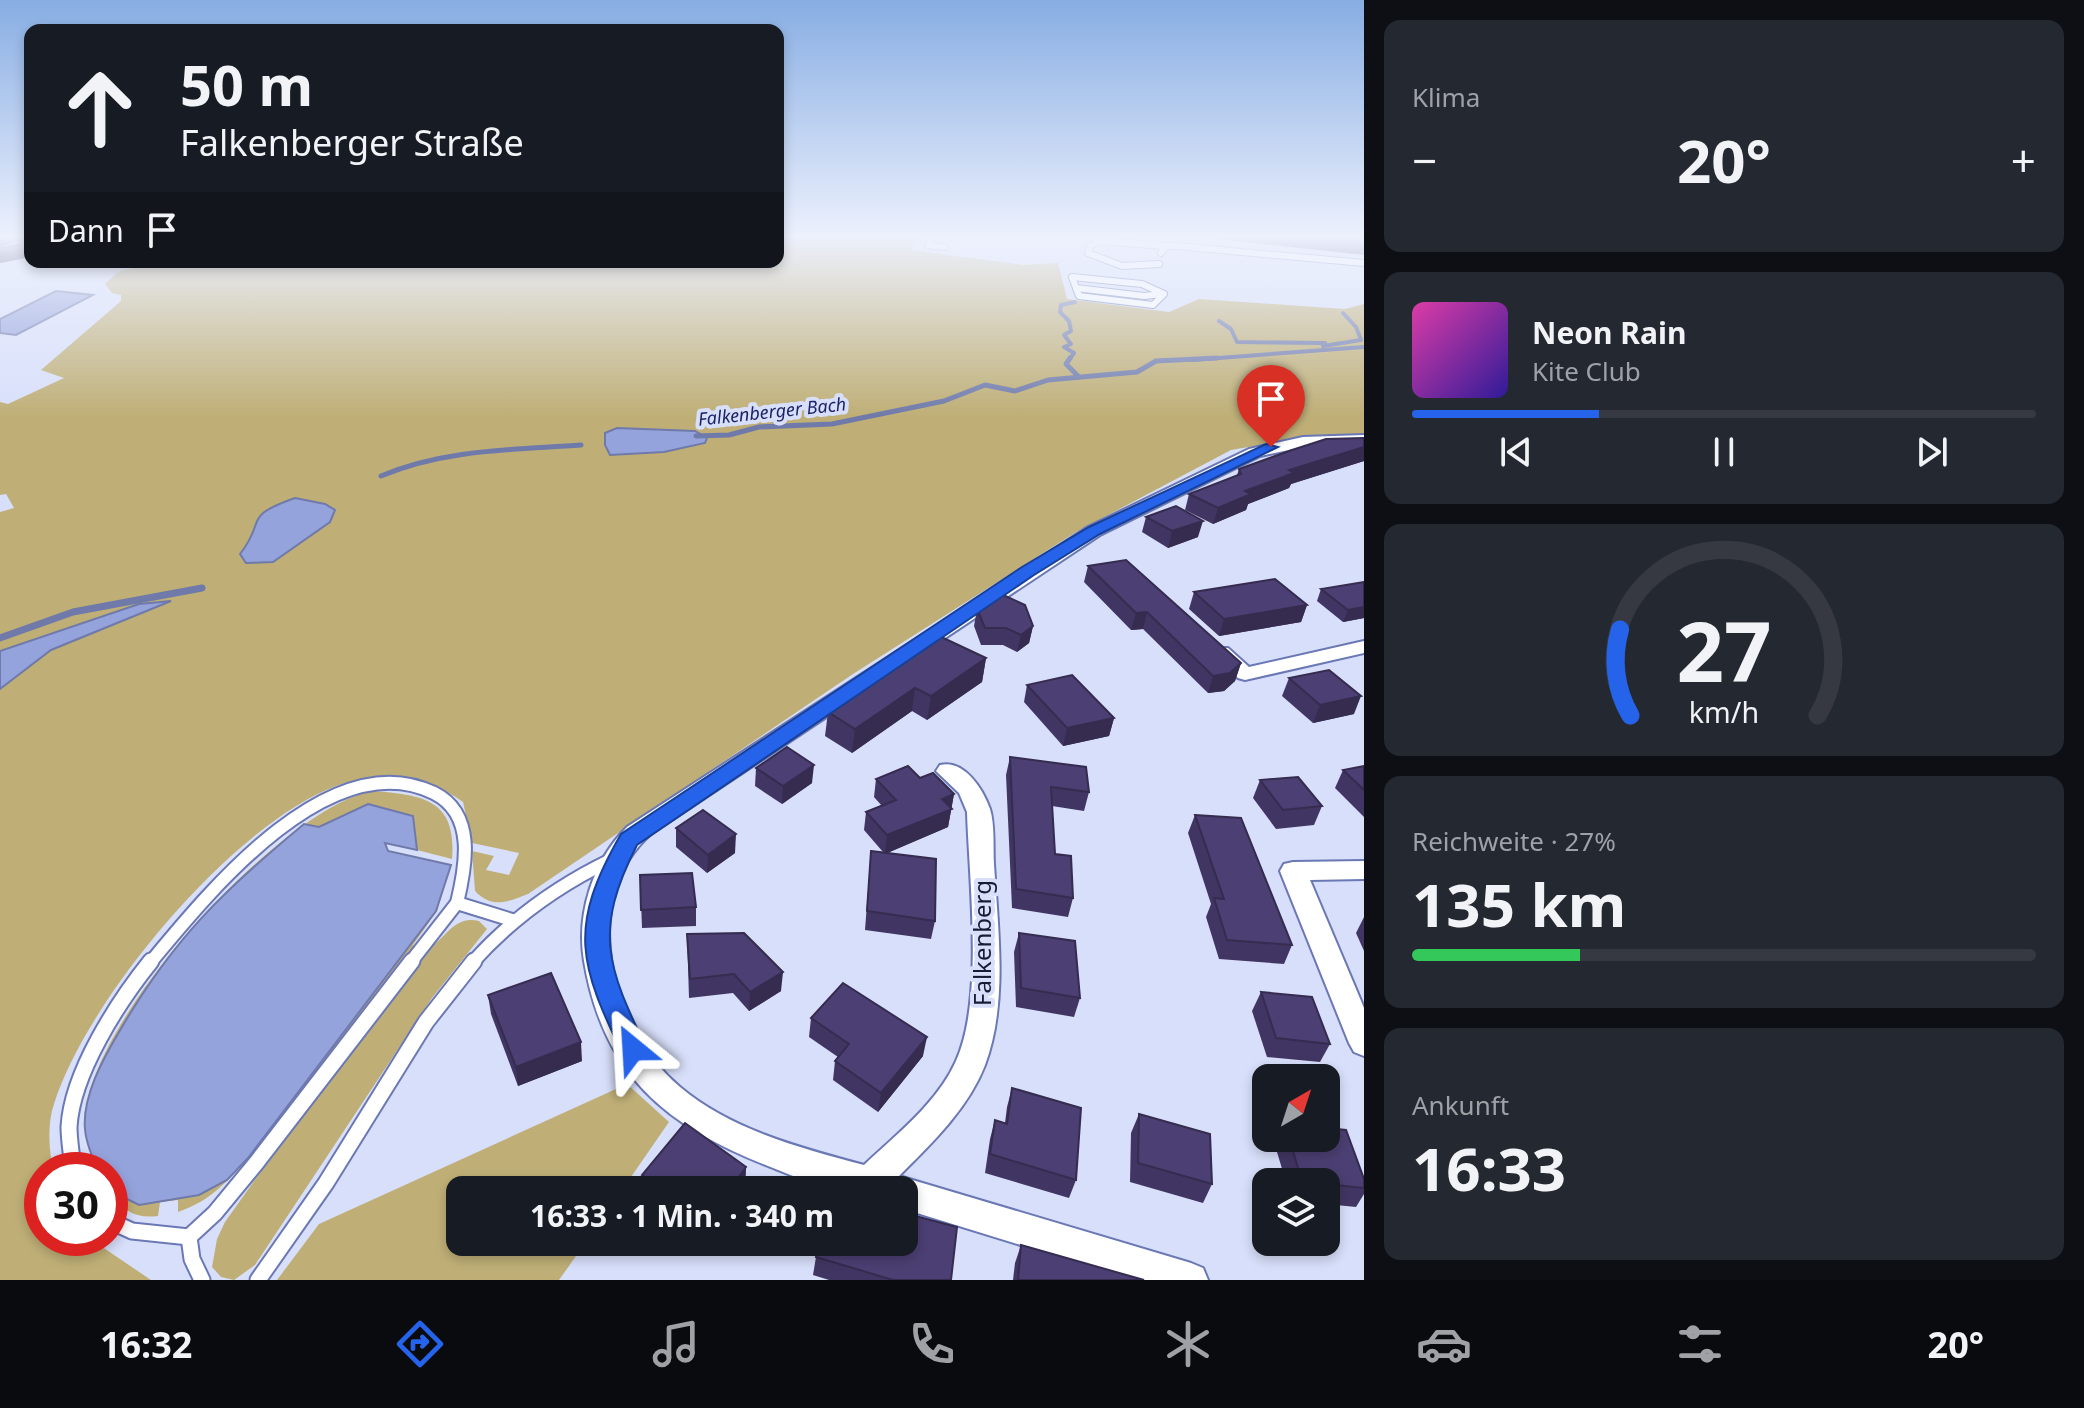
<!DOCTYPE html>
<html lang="de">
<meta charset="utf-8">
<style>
:root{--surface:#171b24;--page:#242831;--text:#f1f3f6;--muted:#9ea1a6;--line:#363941;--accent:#2563eb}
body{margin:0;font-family:"Noto Sans",sans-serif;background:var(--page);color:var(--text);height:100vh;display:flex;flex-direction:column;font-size:30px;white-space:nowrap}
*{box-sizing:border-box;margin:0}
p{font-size:26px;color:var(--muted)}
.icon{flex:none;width:44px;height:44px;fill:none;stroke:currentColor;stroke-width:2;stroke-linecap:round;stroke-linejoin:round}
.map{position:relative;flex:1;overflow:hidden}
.sheet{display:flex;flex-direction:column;gap:20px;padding:20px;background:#0d0f14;width:720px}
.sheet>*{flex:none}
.banner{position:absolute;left:24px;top:24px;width:760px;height:244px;border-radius:16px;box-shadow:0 4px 12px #0003;background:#171b24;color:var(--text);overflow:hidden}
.needle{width:52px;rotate:39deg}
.fabs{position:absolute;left:1252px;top:1064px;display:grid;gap:16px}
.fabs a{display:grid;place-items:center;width:88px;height:88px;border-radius:16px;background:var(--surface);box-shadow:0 4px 12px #0003;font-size:40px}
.speed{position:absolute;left:24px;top:1152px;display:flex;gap:16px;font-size:40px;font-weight:700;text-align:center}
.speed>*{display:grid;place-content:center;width:104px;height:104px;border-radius:50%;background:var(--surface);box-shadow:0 4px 12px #0003;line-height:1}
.speed .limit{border:12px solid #d22;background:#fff;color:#111}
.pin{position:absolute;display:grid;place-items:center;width:68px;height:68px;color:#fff;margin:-82px -34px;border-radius:50% 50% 50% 0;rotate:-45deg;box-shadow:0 0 8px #0007}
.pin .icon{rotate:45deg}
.me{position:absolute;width:88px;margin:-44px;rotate:333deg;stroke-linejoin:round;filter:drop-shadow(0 0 6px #0008)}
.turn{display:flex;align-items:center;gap:28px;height:168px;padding:0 24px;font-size:36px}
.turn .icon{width:104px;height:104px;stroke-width:2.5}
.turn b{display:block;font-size:56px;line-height:68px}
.then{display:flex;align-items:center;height:76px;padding:0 24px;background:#0003;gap:16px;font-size:30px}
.big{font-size:60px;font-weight:700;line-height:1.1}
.sheet .tile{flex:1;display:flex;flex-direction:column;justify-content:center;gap:12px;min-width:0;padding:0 28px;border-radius:16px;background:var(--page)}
.sheet .dial{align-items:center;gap:0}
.dial svg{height:208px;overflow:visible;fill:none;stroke:var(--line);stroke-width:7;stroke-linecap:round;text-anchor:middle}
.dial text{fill:var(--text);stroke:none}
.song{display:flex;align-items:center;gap:24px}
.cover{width:96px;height:96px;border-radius:12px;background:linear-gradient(135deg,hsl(320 70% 55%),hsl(250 70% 35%))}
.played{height:8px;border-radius:4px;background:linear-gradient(90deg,var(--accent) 30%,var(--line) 30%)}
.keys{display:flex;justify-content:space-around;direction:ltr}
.heat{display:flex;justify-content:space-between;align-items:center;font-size:44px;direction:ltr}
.charge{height:12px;border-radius:6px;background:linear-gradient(90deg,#34c759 27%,var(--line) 0)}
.trip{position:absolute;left:446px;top:1176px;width:472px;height:80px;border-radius:16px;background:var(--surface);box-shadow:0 4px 12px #0003;font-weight:700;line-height:80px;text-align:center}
.menu{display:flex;height:128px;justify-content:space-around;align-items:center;background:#090b0e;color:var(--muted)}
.menu .icon{width:56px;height:56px}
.menu .selected{color:var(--accent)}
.menu b{font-size:36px;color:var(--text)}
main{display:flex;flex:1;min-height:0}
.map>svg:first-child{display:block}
.green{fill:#bfaf77;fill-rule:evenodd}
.water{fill:#95a3dc;stroke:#6f7aaa;stroke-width:2}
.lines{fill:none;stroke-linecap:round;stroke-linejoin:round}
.stream-far2{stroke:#6f7aaa;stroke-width:4}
.stream-far1{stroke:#6f7aaa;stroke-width:5}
.stream{stroke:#6f7aaa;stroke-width:7}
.service-far2-casing{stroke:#6a78b5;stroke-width:8}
.service-far1-casing{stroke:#6a78b5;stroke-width:16}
.service-casing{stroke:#6a78b5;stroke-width:19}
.minor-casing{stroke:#6a78b5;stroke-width:4}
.service-far2{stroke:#fff;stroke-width:6}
.service-far1{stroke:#fff;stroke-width:12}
.service{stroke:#fff;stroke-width:15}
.minor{fill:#fff;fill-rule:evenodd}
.wall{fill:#413663}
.shaded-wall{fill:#352c50}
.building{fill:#4c3f73;stroke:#352c50;stroke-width:2}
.route{fill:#2563eb;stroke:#184099;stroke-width:2}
.labels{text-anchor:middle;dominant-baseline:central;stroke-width:8;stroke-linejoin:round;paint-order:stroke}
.far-water-label{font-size:18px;font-style:italic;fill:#1e2365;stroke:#d8dffa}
.near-street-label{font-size:24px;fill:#171c34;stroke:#d8dffa}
</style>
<main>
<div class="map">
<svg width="1364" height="1280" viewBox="0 0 1364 1280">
<rect width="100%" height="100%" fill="#d8dffa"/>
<!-- green -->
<g class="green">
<path d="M778 237H919L911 250 1023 265 1058 263 1067 299 1169 312 1199 299 1345 309 1364 304V436H1314L1231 450 1076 532 853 674 528 894C508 902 492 909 475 891L472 851 494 856 486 870 509 875 519 853 472 843 463 802C428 776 378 771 336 786 232 825 87 999 54 1104 47 1125 49 1148 53 1170H42V1238H89L151 1280H0V689L51 650 167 602 139 604 0 651V512L14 508 6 494 0 495V402L8 404 64 378 41 370 121 301V295L112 293 105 284 118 272 154 262H778ZM617 428 695 431 664 452 610 455 605 445ZM295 498 325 504 240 554C267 519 241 517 295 498Z"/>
<path d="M373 791C424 795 457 800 452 859L417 850 412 816 368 805 320 827 385 843 388 851 451 865 437 911 413 945 423 950C444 945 451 914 479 921L487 929 432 998 255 1265 234 1280 221 1277 212 1267 217 1239 225 1222 264 1167 248 1158C226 1183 210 1201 178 1212V1200L160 1202 158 1216C136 1219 123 1211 110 1192V1170H98C92 1157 86 1143 85 1129 76 1032 280 807 373 791Z"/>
<path d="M627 1084 669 1122 622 1190H460V1242H586L559 1280H277L319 1224Z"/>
</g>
<!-- water -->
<g class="water">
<path d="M56 291 93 295 16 335 0 333V319Z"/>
<path d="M617 428 695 431 707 438 705 443 664 452 610 455 605 445V433Z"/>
<path d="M295 498 325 504 335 510 330 522 273 562 246 563 240 554C267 520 241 517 295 498Z"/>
<path d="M171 601 51 650 0 689V651L139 604Z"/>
<path d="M368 804 413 816 417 850 385 843 388 851 451 865 436 911 248 1158 227 1180 199 1195 139 1205 113 1192 110 1170H98C92 1157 86 1143 85 1129 82 1097 103 1059 119 1032 173 939 222 892 304 824L319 827Z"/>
</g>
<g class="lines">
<!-- stream-far2 -->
<g class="stream-far2">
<path d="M1219 321 1231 329 1237 342 1325 343"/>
<path d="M1323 346 1361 340 1356 327 1343 313"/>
<path d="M1069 360 1074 353 1064 347 1071 344 1064 335 1071 331 1069 321 1060 312 1061 305 1075 302"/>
<path d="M1192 360 1364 347"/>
</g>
<!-- stream-far1 -->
<g class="stream-far1">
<path d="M1070 358 1066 364 1079 377"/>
<path d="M696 436 729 435 759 427 832 424 944 401 985 385 1015 391 1048 380 1137 372 1156 361 1217 358"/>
<path d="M381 476C445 449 513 450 581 445"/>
</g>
<!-- stream -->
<path class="stream" d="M0 638 73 612 202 588"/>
<defs>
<g id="service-far2">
<path d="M932 237 928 245 944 247"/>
<path d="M1161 253 1166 246H1176L1364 263"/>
<path d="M1159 264 1122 266 1088 253 1090 246 1099 241 1166 246"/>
<path d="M1072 277 1142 284 1164 294 1153 305 1079 296Z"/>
<path d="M1076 288 1144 296 1162 294"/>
</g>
<g id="service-far1">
<path d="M150 963C208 893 330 742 434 793 476 814 466 866 457 903"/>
<path d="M410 963 457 903 512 920"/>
<path d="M472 963C512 918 557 886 611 860"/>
</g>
<g id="service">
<path d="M73 1170C72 1156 69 1141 69 1127 72 1073 118 1002 151 961"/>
<path d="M110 1221 132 1231 189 1237"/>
<path d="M202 1280 192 1259 189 1237 215 1213 257 1162 412 961"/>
<path d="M258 1280 326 1183 426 1022 474 961"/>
</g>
<g id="minor">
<path d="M1364 435V445L1303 447 1260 456 1100 535 652 833C576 899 611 1029 680 1087 731 1130 801 1148 864 1165 896 1135 938 1102 956 1061 984 1000 969 880 967 812L959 793 936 771 940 765C964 759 983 789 990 809 995 825 993 847 994 864 998 929 1008 1004 985 1065 968 1109 931 1144 899 1176L1191 1263 1203 1268 1208 1280H1134L904 1209V1190C884 1190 863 1192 843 1190 819 1188 791 1175 768 1166 666 1126 603 1075 584 961 576 914 593 861 627 827L1088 527 1249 449 1303 437Z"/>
<path d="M1364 641V653L1245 680 1238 678 1211 652 1214 648H1228L1249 667Z"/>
<path d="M1364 861V879L1310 880 1364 1008V1056L1354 1052 1349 1043 1280 871 1284 864 1293 862Z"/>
</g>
</defs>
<!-- service-far2 casing -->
<use href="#service-far2" class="service-far2-casing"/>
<!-- service-far1 casing -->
<use href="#service-far1" class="service-far1-casing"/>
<!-- service casing -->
<use href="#service" class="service-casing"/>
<!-- minor casing -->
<use href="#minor" class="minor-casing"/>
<!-- service-far2 -->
<use href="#service-far2" class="service-far2"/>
<!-- service-far1 -->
<use href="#service-far1" class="service-far1"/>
<!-- service -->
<use href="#service" class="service"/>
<!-- minor -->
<use href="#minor" class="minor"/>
</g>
<!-- wall -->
<g class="wall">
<path d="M0 237H30V257L0 263V248L21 243Z"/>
<path d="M1197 237H1364V255Z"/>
<path d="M1364 438V461L1291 484 1289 488 1248 504 1246 510 1213 524 1185 510 1189 494 1237 475 1239 469Z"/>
<path d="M1146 517 1198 537 1168 548 1142 532Z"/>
<path d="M1088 566 1241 663 1235 681 1224 691 1208 693 1143 629 1131 630 1084 582Z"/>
<path d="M1364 582V618L1343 622 1317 601 1321 589Z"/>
<path d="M1194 592 1307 605 1301 622 1219 636 1189 609Z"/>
<path d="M977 609 1033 626 1029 643 1017 652 1003 645H981L974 626Z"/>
<path d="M986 658 982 682 927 720 912 711 852 753 825 736 828 712 883 676 884 669Z"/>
<path d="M1289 678 1354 714 1313 723 1282 696Z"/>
<path d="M1027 685 1114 718 1109 736 1063 746 1024 702Z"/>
<path d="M1010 757 1089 792 1084 811 1052 806 1055 854 1073 898 1068 917 1012 908 1006 775Z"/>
<path d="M1364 766V817L1335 788 1343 770Z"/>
<path d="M756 768 812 783 782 804 755 786Z"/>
<path d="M920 778 954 794 948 827 887 853 935 921 931 939 865 930 871 851 883 852 864 830 866 812 882 806 874 797 876 779Z"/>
<path d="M1260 780 1322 806 1314 825 1276 829 1253 798Z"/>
<path d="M1195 815 1292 945 1284 964 1219 959 1206 917 1211 904 1188 833Z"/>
<path d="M676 828 735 853 707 873 676 847Z"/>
<path d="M640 875 696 907V926L642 928Z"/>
<path d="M1364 917V951L1356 933Z"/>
<path d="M1019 933 1080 998 1074 1017 1016 1007 1014 952Z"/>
<path d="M687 934 781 991 749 1011 733 993 689 998Z"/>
<path d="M1261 992 1330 1044 1320 1062 1267 1057 1252 1011Z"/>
<path d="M488 995 582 1061 518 1086 491 1014Z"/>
<path d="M811 1018 923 1056 878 1112 833 1080 835 1061 838 1057 809 1037Z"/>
<path d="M1012 1088 1076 1180 1069 1198 985 1173 990 1139 995 1120 1005 1123 1007 1107Z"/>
<path d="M1139 1114 1212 1184 1203 1203 1130 1182 1131 1133Z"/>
<path d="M1276 1138H1326L1364 1179V1194L1356 1207 1326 1204V1182H1286L1274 1142Z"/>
<path d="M746 1167 745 1185 742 1190H643L642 1175Z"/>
<path d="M1021 1245 1144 1280H1013L1015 1263Z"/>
<path d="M816 1257 951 1280H829L813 1275Z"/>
</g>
<!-- shaded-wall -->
<g class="shaded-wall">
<path d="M4 237H17L18 241 0 247V238Z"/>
<path d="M30 248V257L0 263V254Z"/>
<path d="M1364 447V461L1291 484 1289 488 1248 504 1246 510 1213 524 1218 508 1245 491 1289 470Z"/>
<path d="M1203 521 1198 537 1168 548 1172 531Z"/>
<path d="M1307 605 1301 622 1219 636 1224 619Z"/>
<path d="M1364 607V618L1343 622 1348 610Z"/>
<path d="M1147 612 1143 629 1131 630 1136 613Z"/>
<path d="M1033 626 1029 643 1017 652 1021 635Z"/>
<path d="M986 658 982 682 927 720 931 696Z"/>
<path d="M1241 663 1235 681 1224 691 1208 693 1213 676Z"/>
<path d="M915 688 912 711 852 753 855 729Z"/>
<path d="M1361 696 1354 714 1313 723 1320 705Z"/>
<path d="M1114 718 1109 736 1063 746 1067 728Z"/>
<path d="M814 765 812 783 782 804 783 786Z"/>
<path d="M954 794 948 827 885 854 887 835 942 799Z"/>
<path d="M736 834 735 853 707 873 708 855Z"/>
<path d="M783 972 781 991 749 1011 750 992Z"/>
<path d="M927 1037 923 1056 878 1112 881 1093Z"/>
<path d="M581 1042 582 1061 518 1086 516 1067Z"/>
<path d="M746 1167 745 1185 742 1190H729Z"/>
</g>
<!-- building -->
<g class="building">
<path d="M22 237H30V248L0 254V248L21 244 24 238Z"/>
<path d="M1364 438V447L1289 470 1294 473 1245 491 1251 494 1218 508 1189 494 1241 474 1239 469 1292 450 1326 439Z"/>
<path d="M1176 506 1203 521 1172 531 1146 517Z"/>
<path d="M1126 560 1241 663 1230 673 1213 676 1147 612 1136 613 1088 566Z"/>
<path d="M1275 579 1307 605 1224 619 1194 592Z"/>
<path d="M1364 582V607L1348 610 1321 589Z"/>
<path d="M999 593 1025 605 1033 626 1021 635 1006 628H985L977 609Z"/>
<path d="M937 635 986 658 931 696 915 688 855 729 828 712 889 672 884 669Z"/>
<path d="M1329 670 1361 696 1320 705 1289 678Z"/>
<path d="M1072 675 1114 718 1067 728 1027 685Z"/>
<path d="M787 747 814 765 783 786 756 768Z"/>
<path d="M1010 757 1086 767 1089 792 1051 787 1055 854 1071 856 1073 898 1016 889Z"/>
<path d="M908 766 920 778 933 773 954 794 942 799 952 809 887 835 866 812 896 800 876 779Z"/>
<path d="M1364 766V790L1343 770Z"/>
<path d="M1298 777 1322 806 1283 810 1260 780Z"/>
<path d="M703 810 736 834 708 855 676 828Z"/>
<path d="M1195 815 1241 818 1292 945 1227 940 1214 898 1224 899Z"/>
<path d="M871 851 936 859 935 921 867 911Z"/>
<path d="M692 873 696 907 641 910 640 875Z"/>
<path d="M744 933 783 972 750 992 734 974 690 979 687 934Z"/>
<path d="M1019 933 1075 941 1080 998 1021 988Z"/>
<path d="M551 973 581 1042 516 1067 488 995Z"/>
<path d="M843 983 927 1037 881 1093 835 1061 849 1044 811 1018Z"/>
<path d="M1261 992 1312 997 1330 1044 1276 1038Z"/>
<path d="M1012 1088 1081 1108 1076 1180 990 1154 995 1120 1007 1124Z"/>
<path d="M1139 1114 1210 1134 1212 1184 1138 1163Z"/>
<path d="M685 1123 746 1167 729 1190H663L642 1175Z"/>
<path d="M1326 1128 1346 1130 1364 1179V1188L1326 1184V1182L1302 1181 1289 1138H1326Z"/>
<path d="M904 1213 957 1227 951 1280H893L816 1257 819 1242H904Z"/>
<path d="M1021 1245 1144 1280H1018Z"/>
</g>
<!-- sky -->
<linearGradient id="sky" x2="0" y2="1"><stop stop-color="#87ade3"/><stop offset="0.57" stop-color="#edf1fd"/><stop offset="1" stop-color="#edf1fd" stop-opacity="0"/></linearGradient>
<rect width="1364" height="416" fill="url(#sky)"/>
<!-- route -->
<path class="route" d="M1266 444 1278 447 1100 534 1034 575 637 845C593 931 607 967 647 1049L643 1057 633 1061 624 1057C579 964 567 928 621 834L1022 567 1089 527Z"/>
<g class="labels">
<!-- far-water labels -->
<g class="far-water-label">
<text transform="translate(772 411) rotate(-6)">Falkenberger Bach</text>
</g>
<!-- near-street labels -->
<g class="near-street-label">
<text transform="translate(981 943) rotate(-90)">Falkenberg</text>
</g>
</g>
</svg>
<div class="fabs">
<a><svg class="needle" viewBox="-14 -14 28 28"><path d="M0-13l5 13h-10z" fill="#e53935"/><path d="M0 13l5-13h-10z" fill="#9ea1a6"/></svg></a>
<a><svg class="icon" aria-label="layers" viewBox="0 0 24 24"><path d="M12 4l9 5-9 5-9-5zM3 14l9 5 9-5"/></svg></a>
</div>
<div class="speed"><div class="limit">30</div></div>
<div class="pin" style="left:1271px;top:447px;background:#d93025"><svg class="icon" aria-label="arrive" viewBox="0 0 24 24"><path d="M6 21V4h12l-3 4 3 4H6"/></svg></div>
<svg class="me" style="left:633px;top:1049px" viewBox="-20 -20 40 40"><path d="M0-17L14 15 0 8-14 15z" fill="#2563eb" stroke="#fff" stroke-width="4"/></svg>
<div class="trip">16:33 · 1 Min. · 340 m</div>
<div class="banner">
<div class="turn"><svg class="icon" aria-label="ahead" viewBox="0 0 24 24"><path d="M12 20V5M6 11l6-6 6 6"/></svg><div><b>50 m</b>Falkenberger Straße</div></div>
<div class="then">Dann<svg class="icon" aria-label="arrive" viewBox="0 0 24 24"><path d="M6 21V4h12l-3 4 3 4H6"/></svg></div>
</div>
</div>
<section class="sheet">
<div class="tile"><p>Klima</p>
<div class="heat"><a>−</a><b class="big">20°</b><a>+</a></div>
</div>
<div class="tile">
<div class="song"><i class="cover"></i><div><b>Neon Rain</b><p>Kite Club</p></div></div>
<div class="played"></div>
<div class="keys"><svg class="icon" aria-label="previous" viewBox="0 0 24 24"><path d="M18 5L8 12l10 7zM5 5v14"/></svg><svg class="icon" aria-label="pause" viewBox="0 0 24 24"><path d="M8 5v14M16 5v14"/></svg><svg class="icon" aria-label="next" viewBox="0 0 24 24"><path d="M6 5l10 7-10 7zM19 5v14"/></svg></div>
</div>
<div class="tile dial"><svg viewBox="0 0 100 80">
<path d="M14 69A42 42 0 1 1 86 69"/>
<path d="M14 69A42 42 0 0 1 10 36" stroke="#2563eb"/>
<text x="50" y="56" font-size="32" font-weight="700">27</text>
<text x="50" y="72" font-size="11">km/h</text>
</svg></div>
<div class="tile"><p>Reichweite · 27%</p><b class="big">135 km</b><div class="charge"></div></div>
<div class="tile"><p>Ankunft</p><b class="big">16:33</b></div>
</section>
</main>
<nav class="menu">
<b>16:32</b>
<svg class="icon selected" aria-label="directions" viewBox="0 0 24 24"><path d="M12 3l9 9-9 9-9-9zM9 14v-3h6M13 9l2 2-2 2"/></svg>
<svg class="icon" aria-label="music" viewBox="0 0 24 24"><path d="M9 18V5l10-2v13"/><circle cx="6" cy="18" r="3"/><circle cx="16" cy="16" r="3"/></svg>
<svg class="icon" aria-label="phone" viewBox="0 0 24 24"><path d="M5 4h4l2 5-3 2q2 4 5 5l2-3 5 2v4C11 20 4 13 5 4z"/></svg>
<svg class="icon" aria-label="climate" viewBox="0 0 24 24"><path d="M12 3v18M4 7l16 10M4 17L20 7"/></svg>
<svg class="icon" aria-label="car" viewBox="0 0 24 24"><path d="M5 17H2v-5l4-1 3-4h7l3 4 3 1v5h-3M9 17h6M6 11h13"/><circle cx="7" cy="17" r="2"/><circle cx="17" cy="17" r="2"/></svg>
<svg class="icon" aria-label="filters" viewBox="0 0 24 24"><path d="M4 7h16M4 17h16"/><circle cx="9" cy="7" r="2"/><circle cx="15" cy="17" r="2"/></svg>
<b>20°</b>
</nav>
